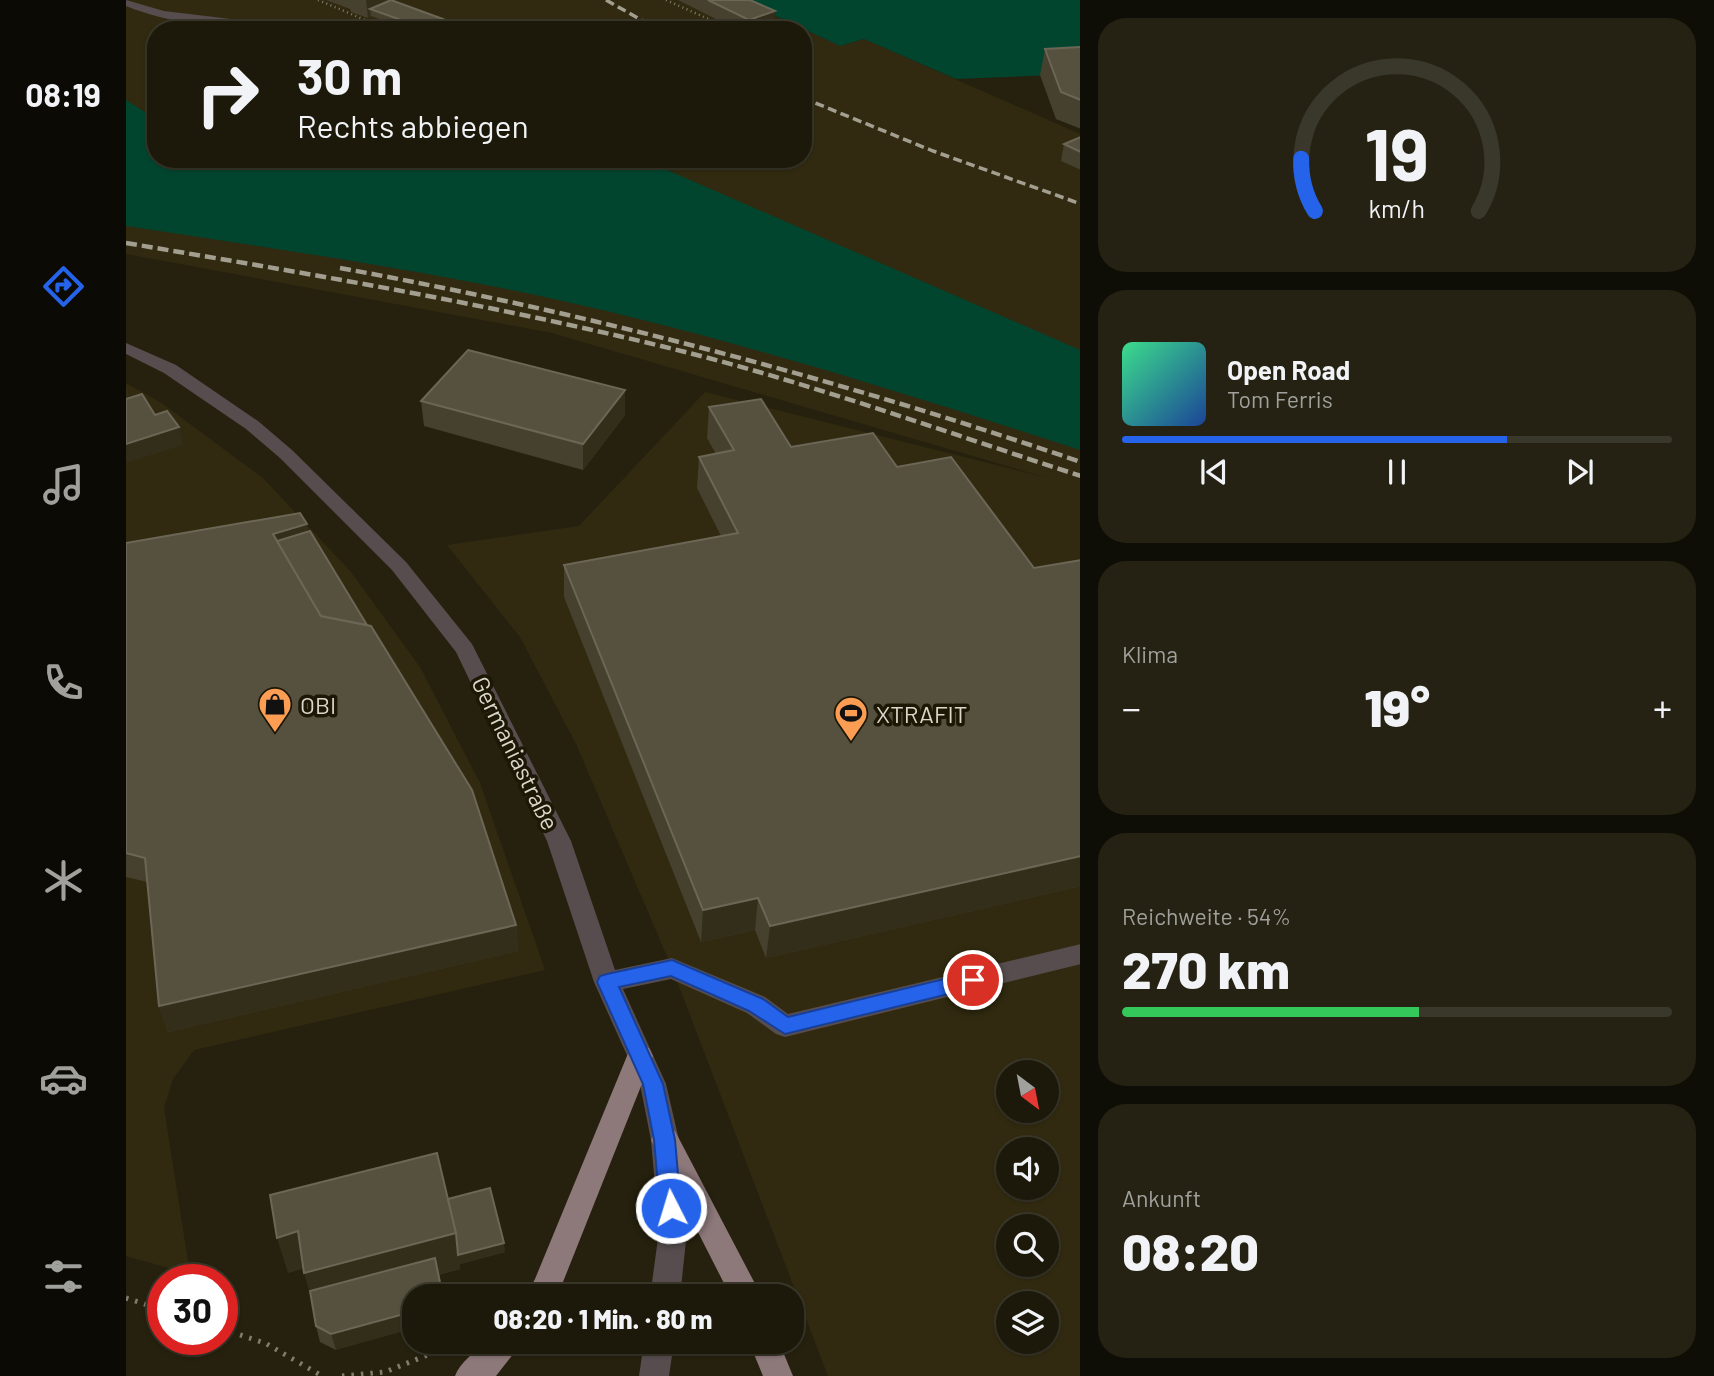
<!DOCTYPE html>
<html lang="de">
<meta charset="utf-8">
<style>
:root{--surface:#1c190a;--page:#252213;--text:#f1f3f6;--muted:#a0a09c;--line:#3a382b;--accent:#2563eb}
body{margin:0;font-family:Barlow,sans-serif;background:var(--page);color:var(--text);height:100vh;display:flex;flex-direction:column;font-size:26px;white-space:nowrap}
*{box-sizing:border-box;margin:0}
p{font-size:23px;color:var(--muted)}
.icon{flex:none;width:38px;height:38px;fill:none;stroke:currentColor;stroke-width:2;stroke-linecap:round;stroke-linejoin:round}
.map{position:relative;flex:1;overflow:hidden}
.side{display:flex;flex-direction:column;gap:18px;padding:18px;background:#0f0e06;width:634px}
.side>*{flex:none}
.top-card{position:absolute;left:21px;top:21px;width:665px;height:147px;border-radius:28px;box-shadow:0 2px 5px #0004,0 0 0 2px var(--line);background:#1c190a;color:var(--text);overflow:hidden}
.needle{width:46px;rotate:148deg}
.controls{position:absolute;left:870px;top:1060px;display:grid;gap:14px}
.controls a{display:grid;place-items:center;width:63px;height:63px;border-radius:50%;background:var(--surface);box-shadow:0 2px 5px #0004,0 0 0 2px var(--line);font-size:35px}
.speed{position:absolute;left:21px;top:1264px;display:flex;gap:14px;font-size:35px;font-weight:700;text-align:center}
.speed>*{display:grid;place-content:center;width:91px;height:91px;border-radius:50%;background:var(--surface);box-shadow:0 2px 5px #0004,0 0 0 2px var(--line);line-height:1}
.speed .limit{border:10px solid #d22;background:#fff;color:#111}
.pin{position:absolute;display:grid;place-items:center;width:60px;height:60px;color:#fff;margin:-30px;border:4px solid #fff;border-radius:50%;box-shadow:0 2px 7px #0007}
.me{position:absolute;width:77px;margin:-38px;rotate:355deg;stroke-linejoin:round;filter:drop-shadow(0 0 5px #0008)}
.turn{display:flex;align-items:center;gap:24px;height:147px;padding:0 35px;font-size:32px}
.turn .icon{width:91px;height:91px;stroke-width:2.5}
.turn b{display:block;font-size:49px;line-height:60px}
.big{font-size:52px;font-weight:800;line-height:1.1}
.side .card{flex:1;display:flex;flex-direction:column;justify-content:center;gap:10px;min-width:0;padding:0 24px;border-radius:28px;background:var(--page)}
.side .dial{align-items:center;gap:0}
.dial svg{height:182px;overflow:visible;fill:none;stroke:var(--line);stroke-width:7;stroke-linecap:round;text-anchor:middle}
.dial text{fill:var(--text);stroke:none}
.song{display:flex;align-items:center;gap:21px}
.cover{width:84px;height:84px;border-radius:10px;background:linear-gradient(135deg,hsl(150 70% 55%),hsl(220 70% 35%))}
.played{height:7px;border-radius:4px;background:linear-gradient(90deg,var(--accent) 70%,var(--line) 70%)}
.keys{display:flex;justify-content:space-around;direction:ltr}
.heat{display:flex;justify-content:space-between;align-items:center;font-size:38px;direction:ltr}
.charge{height:10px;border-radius:5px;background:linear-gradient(90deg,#34c759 54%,var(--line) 0)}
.trip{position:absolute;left:276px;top:1284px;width:402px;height:70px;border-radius:28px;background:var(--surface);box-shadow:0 2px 5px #0004,0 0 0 2px var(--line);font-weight:800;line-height:70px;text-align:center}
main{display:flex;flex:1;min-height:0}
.tabs{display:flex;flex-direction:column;width:126px;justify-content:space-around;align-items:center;background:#0b0a04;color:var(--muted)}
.tabs .icon{width:49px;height:49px}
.tabs .active{color:var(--accent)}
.tabs b{font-size:32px;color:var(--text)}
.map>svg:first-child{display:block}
.built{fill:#312a10;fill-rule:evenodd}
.green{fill:#02452f}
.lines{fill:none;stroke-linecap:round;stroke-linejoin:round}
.path-far1{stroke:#817d6d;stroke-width:2.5;stroke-dasharray:1 3.5;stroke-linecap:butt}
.path{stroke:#817d6d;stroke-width:5;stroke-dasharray:2.5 7;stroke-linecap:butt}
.minor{fill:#574d4e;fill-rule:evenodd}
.major{fill:#8d787a;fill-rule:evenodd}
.rail-far1{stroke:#a29e90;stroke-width:3.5;stroke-dasharray:9 4.5;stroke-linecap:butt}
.rail{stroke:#a29e90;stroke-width:4.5;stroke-dasharray:11 5;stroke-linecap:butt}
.wall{fill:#46412e}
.shaded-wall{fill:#332e1a}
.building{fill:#56513f;stroke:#6b6655;stroke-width:2}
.route{fill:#2563eb;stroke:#184099;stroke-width:2}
.labels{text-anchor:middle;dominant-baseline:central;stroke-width:7;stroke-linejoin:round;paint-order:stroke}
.poi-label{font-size:24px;fill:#dad7cb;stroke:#1d1706;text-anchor:start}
.street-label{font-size:24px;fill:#dad7cb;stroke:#1d1706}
</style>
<main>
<nav class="tabs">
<b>08:19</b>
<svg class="icon active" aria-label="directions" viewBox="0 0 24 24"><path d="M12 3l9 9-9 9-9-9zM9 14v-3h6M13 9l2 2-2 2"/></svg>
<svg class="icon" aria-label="music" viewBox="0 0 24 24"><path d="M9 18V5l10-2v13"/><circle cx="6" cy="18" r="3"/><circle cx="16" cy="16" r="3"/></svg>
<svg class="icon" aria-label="phone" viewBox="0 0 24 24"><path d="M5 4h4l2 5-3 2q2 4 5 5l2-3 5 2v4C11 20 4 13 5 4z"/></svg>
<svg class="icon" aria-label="climate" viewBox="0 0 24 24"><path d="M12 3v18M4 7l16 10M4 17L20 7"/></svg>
<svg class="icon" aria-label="car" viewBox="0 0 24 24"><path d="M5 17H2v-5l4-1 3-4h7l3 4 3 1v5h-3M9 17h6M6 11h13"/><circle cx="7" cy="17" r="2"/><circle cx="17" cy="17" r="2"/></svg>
<svg class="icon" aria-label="filters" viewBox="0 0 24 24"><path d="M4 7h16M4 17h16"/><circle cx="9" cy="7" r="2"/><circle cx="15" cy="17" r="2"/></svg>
</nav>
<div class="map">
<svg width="955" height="1376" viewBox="0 0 955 1376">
<rect width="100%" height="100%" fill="#26210e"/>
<!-- built -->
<g class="built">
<path d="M0 0H616L714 46 738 39 954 134V1376H702L546 968 451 746 394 637 321 545 453 526 579 392 922 478 426 333 0 254ZM30 30H677V159H30ZM882 1073H920V1111H882ZM882 1150H920V1188H882ZM882 1227H920V1265H882ZM882 1304H920V1342H882Z"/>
<path d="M0 383 37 404 138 479 225 572 294 667 354 783 419 970 68 1050 47 1079 38 1108 64 1274 0 1256Z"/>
</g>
<!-- green -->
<g class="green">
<path d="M616 0H954V74L830 79 738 39 714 46Z"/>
<path d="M0 100 25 116 30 115V159H516L954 350V450C750 384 545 319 334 280 223 259 111 243 0 226Z"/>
</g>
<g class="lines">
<!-- path-far1 -->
<g class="path-far1">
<path d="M192 0 244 22 227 30"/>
<path d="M540 0 607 30"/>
</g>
<!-- path -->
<g class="path">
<path d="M0 1298 37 1310"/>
<path d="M96 1329 139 1343 196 1376"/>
<path d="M216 1376 259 1372 309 1352 313 1358"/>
</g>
<!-- minor -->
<g class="minor">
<path d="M0 0 38 11 130 22 154 30C104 30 47 25 0 6Z"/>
<path d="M0 343 50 365 132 421 166 450 280 562 346 644 445 841 489 970 546 958 639 997 662 1014 955 944V964L659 1037 650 1034 621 1013 545 979 497 989 540 1084 553 1140 561 1231 554 1297H524L533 1231 525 1140 514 1084 468 982 421 841 330 652 266 570 154 458 120 429 38 373 0 354Z"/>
<path d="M518 1342H548L543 1376H513Z"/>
</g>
<!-- major -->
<g class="major">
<path d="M514 1045 523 1048 527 1056 431 1297H399L409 1279 501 1056 505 1048Z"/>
<path d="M539 1128 549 1131 636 1297H605L525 1140 529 1131Z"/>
<path d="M358 1342H392L388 1353 370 1376H329C334 1362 348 1354 358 1342Z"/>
<path d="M623 1342H653L667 1376H637Z"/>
</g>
<!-- rail-far1 -->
<g class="rail-far1">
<path d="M480 0 533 30"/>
<path d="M677 98 807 151 955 204"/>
</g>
<!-- rail -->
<g class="rail">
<path d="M0 243C179 273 358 303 535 346 677 380 816 431 955 476"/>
<path d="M214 268C467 314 712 379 955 462"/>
</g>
</g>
<!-- wall -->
<g class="wall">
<path d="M200 0H265L347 30H282L245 16 242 18 225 12 224 9Z"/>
<path d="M552 0H624L648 26 637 30H612Z"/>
<path d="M955 47V129L930 119 914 75 919 49Z"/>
<path d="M955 137V170L935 161 938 144Z"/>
<path d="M295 401 499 415 457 470 298 426Z"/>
<path d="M583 407 665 447 771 467 908 568 955 560V886L640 958 629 930 575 942 438 597V565L595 536 571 488 573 457 590 454 581 438Z"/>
<path d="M182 531 390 925 392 951 42 1032 33 1006 21 882 0 877V543Z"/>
<path d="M322 1199 379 1252 334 1264V1269L312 1275 210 1350 194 1342 190 1326 184 1291 178 1268 162 1273Z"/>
</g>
<!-- shaded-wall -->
<g class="shaded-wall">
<path d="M240 0H265L244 9 245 16 242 18Z"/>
<path d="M649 11 648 26 637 30H622L623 20Z"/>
<path d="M0 385 8 416 0 418Z"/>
<path d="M499 390V415L457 470V444Z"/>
<path d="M53 427 57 445 0 463V444Z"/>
<path d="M181 524 186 550 148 542 147 534Z"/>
<path d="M955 856V886L640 958 644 926Z"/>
<path d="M632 898 629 930 575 942 577 910Z"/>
<path d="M390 925 392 951 42 1032 33 1006Z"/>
<path d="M172 1231 182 1267 162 1273 151 1238Z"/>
<path d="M330 1233 378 1243 379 1252 334 1264V1269L188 1308 178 1273Z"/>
<path d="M289 1311V1328L210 1350 205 1334Z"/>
</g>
<!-- building -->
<g class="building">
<path d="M265 0 347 30H303L244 9Z"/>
<path d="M582 0H624L649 11 623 20Z"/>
<path d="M955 47V100L935 92 919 49Z"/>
<path d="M955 137V152L938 144Z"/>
<path d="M342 350 499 390 457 444 295 401Z"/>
<path d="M16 394 29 415 41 411 53 427 0 444V399Z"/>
<path d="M635 399 665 447 747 433 771 467 825 457 908 568 955 560V856L644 926 632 898 577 910 438 565 612 533 573 457 608 450 583 407Z"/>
<path d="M174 513 181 524 147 534 195 616 245 626 346 790 390 925 33 1006 19 858 0 853V543Z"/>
<path d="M184 531 241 625 195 616 151 541Z"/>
<path d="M311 1153 330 1233 178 1273 172 1231 151 1238 144 1195Z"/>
<path d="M364 1188 378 1243 332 1255 330 1233 322 1199Z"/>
<path d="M309 1258 317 1297H289V1311L205 1334 190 1326 184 1291Z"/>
</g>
<!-- route -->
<path class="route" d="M546 960 637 999 662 1017 847 972 854 975 856 980 854 986 847 988 659 1034 623 1011 545 976 493 987 537 1084 549 1140 555 1208 552 1215 545 1218 537 1215 534 1208 528 1140 517 1084 471 982 474 976 481 974Z"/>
<!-- icons -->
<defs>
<symbol id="shop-pin" viewBox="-11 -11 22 30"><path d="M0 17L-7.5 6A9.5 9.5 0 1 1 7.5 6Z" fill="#fc9d54" stroke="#1d1706"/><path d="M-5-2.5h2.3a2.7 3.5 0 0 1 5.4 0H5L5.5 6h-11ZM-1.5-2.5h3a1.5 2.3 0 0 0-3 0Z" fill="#111"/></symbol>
<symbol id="stadium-pin" viewBox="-11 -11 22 30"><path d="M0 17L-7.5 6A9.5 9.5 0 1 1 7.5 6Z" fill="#fc9d54" stroke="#1d1706"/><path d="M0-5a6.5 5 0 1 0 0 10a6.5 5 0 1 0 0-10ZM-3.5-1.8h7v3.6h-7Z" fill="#111"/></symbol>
</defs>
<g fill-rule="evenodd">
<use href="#shop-pin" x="130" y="685" width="38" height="52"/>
<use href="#stadium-pin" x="706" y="694" width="38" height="52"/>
</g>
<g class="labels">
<!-- poi labels -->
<g class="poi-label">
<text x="174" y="704">OBI</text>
<text x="750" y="713">XTRAFIT</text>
</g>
<!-- street labels -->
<g class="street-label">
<text transform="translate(390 753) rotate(64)">Germaniastraße</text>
</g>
</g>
</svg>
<div class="controls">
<a><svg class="needle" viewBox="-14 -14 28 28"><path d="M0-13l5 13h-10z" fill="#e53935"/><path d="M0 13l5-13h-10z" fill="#a0a09c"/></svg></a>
<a><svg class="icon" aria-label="sound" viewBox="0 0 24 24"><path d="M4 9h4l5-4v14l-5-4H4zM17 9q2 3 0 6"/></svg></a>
<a><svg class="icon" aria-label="search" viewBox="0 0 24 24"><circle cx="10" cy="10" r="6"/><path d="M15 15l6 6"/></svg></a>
<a><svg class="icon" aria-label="layers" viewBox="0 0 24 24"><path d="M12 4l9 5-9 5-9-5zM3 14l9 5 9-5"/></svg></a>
</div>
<div class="speed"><div class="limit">30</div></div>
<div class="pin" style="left:847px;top:980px;background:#d93025"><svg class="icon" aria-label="arrive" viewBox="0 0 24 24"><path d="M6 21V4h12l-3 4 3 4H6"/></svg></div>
<svg class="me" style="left:545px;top:1208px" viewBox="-20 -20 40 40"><circle r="17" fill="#2563eb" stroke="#fff" stroke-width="3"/><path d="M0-11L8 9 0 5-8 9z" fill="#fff"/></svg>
<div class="trip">08:20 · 1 Min. · 80 m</div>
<div class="top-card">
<div class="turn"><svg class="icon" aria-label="right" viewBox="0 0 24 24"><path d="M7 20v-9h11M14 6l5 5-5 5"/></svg><div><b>30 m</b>Rechts abbiegen</div></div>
</div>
</div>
<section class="side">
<div class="card dial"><svg viewBox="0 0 100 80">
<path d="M14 69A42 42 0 1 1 86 69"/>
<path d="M14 69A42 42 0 0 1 8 46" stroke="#2563eb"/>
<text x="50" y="56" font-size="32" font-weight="700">19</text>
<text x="50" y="72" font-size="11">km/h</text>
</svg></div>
<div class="card">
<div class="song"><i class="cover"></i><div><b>Open Road</b><p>Tom Ferris</p></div></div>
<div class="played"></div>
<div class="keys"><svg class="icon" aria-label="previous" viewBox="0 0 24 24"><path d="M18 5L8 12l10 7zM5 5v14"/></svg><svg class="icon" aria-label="pause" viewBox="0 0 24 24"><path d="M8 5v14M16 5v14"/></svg><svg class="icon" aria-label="next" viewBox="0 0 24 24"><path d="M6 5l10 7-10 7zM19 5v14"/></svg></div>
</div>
<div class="card"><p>Klima</p>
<div class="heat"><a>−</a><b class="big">19°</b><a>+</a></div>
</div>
<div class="card"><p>Reichweite · 54%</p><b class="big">270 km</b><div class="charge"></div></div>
<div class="card"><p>Ankunft</p><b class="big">08:20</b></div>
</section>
</main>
